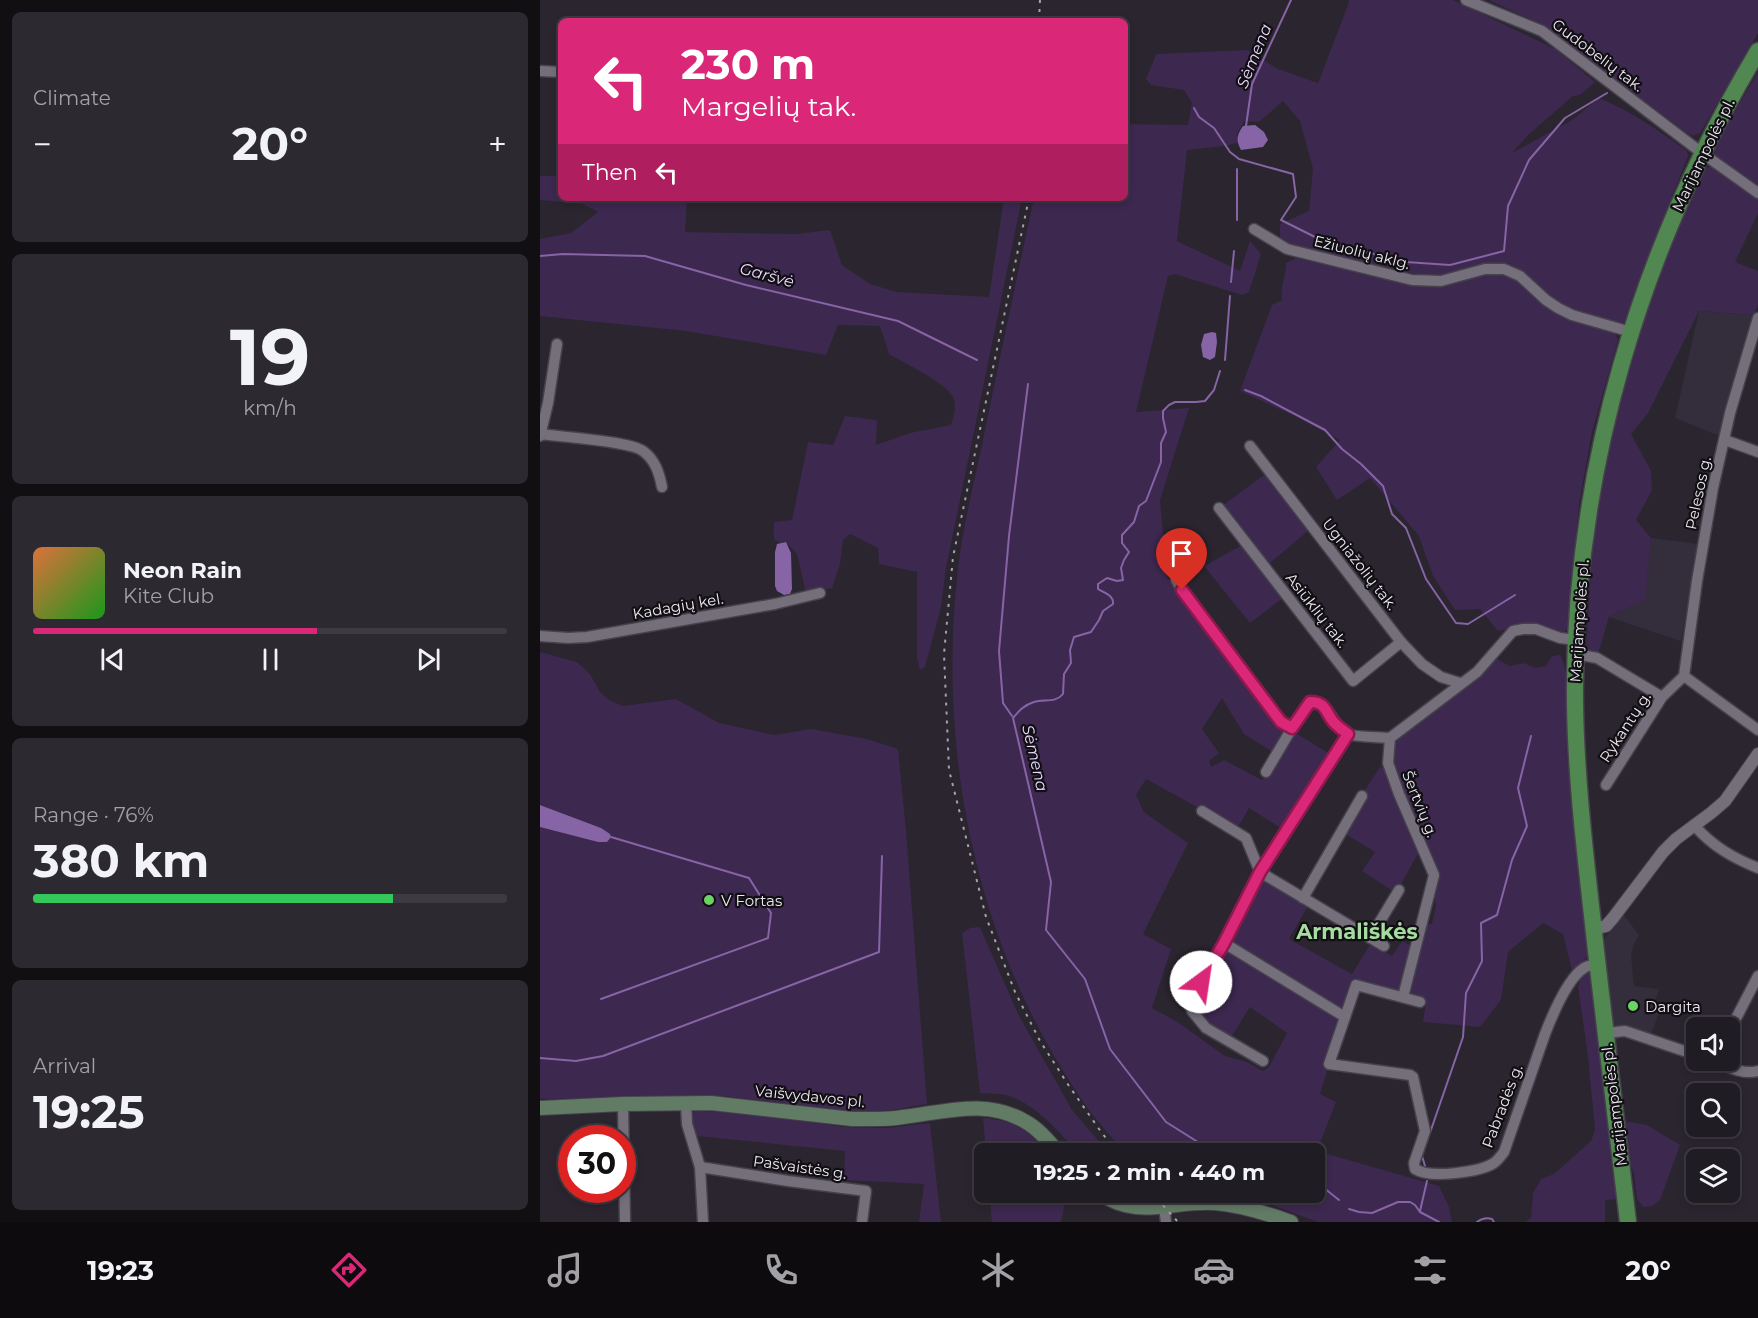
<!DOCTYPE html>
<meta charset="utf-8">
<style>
:root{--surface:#201c23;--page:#2d2930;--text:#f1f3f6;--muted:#a2a1a6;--line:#3d3a41;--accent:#db2777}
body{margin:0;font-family:Montserrat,sans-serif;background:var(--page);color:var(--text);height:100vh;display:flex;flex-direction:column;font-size:22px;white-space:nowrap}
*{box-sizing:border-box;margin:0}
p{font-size:20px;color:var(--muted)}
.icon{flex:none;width:33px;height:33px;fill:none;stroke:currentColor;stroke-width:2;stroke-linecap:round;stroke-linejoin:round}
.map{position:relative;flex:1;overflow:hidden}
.sheet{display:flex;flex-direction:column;gap:12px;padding:12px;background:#120f13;width:540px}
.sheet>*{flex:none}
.hud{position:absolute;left:18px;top:18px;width:570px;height:183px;border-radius:9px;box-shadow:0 3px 9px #0003,0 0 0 2px var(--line);background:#db2777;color:#fff;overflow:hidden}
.buttons{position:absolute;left:1146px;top:1017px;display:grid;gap:12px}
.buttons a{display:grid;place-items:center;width:54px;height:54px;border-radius:9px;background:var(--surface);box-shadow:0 3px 9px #0003,0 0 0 2px var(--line);font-size:30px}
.speed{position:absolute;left:18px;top:1125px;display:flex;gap:12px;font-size:30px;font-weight:700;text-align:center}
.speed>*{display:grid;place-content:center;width:78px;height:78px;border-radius:50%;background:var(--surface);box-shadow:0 3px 9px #0003,0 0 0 2px var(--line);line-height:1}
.speed .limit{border:9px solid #d22;background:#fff;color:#111}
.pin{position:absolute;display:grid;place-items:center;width:51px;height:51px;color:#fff;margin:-62px -26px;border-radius:50% 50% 50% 0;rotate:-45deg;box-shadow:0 0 6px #0007}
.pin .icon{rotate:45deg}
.me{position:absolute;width:66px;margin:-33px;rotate:31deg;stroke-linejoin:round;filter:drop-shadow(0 0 4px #0008)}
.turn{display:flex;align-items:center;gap:21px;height:126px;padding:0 24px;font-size:27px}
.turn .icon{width:78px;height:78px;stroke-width:2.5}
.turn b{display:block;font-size:42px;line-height:51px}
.then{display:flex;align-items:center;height:57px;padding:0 24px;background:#0003;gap:12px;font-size:22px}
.big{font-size:45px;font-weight:700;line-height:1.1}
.sheet .card{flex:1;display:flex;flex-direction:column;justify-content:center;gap:9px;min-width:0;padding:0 21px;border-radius:9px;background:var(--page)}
.sheet .dial{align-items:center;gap:0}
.dial b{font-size:78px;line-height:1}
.song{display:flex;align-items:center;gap:18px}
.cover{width:72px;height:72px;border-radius:9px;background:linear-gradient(135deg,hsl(20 70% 55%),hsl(120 70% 35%))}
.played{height:6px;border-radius:3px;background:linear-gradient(90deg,var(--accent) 60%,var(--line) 60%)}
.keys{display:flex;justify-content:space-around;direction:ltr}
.heat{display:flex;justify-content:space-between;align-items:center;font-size:33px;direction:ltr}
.charge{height:9px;border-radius:4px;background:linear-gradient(90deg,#34c759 76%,var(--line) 0)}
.trip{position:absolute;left:434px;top:1143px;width:351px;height:60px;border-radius:9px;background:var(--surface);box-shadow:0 3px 9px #0003,0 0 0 2px var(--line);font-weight:700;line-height:60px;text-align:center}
.tab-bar{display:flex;height:96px;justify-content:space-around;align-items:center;background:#0d0b0e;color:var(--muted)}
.tab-bar .icon{width:42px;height:42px}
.tab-bar .active{color:var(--accent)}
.tab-bar b{font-size:27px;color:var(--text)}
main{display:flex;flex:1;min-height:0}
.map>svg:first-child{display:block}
.built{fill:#342d3c}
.green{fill:#3d2850}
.water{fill:#8664a5}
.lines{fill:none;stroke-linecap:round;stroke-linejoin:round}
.stream{stroke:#8664a5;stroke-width:2}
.minor-casing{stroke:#46424b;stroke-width:13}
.tertiary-casing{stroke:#46424b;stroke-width:14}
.secondary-casing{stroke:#46424b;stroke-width:16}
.primary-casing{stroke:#46424b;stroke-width:19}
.minor{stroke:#746f7a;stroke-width:10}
.tertiary{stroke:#746f7a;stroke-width:12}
.secondary{stroke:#627b65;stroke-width:14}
.primary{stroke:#518851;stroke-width:16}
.rail{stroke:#a5a2aa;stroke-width:2;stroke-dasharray:3 6;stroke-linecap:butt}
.route-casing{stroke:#8e194d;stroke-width:15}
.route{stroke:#db2777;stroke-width:10}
.poi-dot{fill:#6ad363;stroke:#110f13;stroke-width:2}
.labels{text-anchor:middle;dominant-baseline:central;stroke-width:4.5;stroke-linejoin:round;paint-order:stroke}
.street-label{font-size:15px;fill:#ebe8ef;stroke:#110f13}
.poi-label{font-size:15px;fill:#ebe8ef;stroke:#110f13;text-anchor:start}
.water-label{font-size:16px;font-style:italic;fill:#ead8fe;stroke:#110f13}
.district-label{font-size:21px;font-weight:bold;fill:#a5dca0;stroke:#110f13}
</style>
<main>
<section class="sheet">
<div class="card"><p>Climate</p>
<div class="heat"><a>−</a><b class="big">20°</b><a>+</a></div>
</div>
<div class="card dial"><b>19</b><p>km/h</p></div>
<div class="card">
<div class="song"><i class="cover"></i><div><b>Neon Rain</b><p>Kite Club</p></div></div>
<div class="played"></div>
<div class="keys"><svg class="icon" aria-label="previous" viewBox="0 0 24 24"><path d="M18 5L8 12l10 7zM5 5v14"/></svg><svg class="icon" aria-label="pause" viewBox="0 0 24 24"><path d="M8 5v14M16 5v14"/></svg><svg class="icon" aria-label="next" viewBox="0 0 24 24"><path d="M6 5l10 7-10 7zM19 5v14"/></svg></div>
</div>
<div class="card"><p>Range · 76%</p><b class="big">380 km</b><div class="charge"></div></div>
<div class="card"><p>Arrival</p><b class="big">19:25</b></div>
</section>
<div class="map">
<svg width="1218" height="1222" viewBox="0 0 1218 1222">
<rect width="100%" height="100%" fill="#2a252f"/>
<!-- built -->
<g class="built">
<path d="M1159 311 1214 315 1180 436 1135 418Z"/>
<path d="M1111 538 1158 544 1141 641 1069 617 1104 600Z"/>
<path d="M1083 914 1099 935 1093 946 1091 956 1094 986 1119 989 1115 1001 1122 1005 1108 1042 1088 1035 1080 1036 1075 1043 1063 941Z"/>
</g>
<!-- green -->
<g class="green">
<path d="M809 0H913L1015 49 1055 82 1040 95 1033 96 988 135 972 153 1032 120 1059 98C1089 110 1120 131 1147 151L1148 156 1102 272 1085 322 1079 324 1037 313 1009 298 983 273 969 263 943 264 907 275 889 277 749 244 740 238V224L769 211 773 169 760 121 743 101 719 122 704 121 697 134V143L684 146 647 150 637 241 700 271 710 241 721 254 709 292 702 295 635 274 628 276 596 412 649 408 620 500 627 577 736 722 746 732 733 752 704 734 682 698 662 729 679 753 669 761 671 767 684 760 722 780 754 732 790 754 744 830 709 808 697 829 606 779 596 795 604 812 648 843 603 934 631 949 612 1008 636 1021 685 1056 707 1062 723 1071 729 1067 747 1033 710 1007 690 1039 667 1026 652 1001 721 879 768 906 749 939 812 974 831 943 852 956 862 941 873 947 861 994 814 983 780 1094 796 1102 777 1151 899 1186 909 1207 912 1222H778L726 1203 698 1197 650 1193 774 1192V1154L585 1153C569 1134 551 1115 538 1094 435 942 397 750 418 569 423 524 435 479 444 435 460 356 477 277 494 198H585V124L648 125 652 103 644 90 611 85 606 79 616 54 707 50 738 69 778 83 808 5Z"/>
<path d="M949 0H1218V33L1160 133 1153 136 1147 133 1008 28Z"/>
<path d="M1218 72V187L1175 156 1174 147Z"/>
<path d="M1172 166 1218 198V213L1195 262 1218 271V305L1214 315 1159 311 1108 413 1091 434 1111 471 1112 490 1096 520 1111 538 1105 600 1069 617 1058 654 1048 651 1046 648 1054 524 1081 394 1114 286 1144 211 1162 173 1167 168Z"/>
<path d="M0 176H21V198H147L145 232 256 234 290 230 302 265 330 284 357 292 449 297 464 198H482L406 568 401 607 385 667 380 670 377 659V572L339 564 338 548 310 534 303 540 300 564 292 588 266 593 257 554 246 542 240 543 234 539V522L252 520 268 442 293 445 305 416 337 420 336 445 370 433 411 425C414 416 417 405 413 397 405 382 364 363 349 354L340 326 298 325 286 355 146 331 0 316V239L31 233 58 212 43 204 0 200Z"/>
<path d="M756 258 863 283 952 272 968 274 979 280 1006 305 1074 332 1078 340 1052 432 1039 504 1028 627 1023 635 995 625 958 631 940 609 915 610 893 576 879 536 830 478 797 500 776 467 800 440 755 416 700 391 732 305 742 300C740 288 746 275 746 263Z"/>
<path d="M727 473 770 529 729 564 683 505Z"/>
<path d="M704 544 744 597 710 623 664 566Z"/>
<path d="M0 652 37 662 50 674 60 692 69 700 83 706 136 699 179 723 234 735 271 729 327 739 358 749 366 831 387 1104 334 1113 300 1112 185 1096 0 1099V827L58 842 61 828 0 805Z"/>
<path d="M1020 655C1033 677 1026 728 1027 754 1032 821 1041 888 1048 955L1044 961 1032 970 1023 934 1003 923 968 952 961 1000 940 1027 883 1022 886 1002 868 996 886 924H892L896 905 893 893 897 878 854 775 852 750 857 741 955 658 970 666 984 663 995 668 1006 666 1012 656Z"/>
<path d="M840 767 846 769 880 850 856 893 822 871 835 852 799 830Z"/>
<path d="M440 927 478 1014 532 1110 569 1153H538C519 1132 497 1105 469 1096 460 1093 449 1094 440 1093L422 933 430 928Z"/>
<path d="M1047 971 1051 973 1078 1199 1065 1200V1222H986L991 1218 993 1193 1001 1179 1014 1174 1051 1141 1055 1130 1048 1056 1038 987 1041 977Z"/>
<path d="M155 1111 202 1113 305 1127 347 1128 390 1123 401 1222H379L384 1184 304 1180 305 1151 156 1136 153 1132 151 1116Z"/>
<path d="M443 1118C476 1121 486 1128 508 1153H446Z"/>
<path d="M1083 1121 1107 1125 1140 1145 1120 1200 1112 1206 1103 1207 1097 1199 1094 1174 1087 1156Z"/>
<path d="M449 1193V1192L527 1193 521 1222H452Z"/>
</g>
<!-- water -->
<g class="water">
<path d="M715 125 724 132 728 140 723 147 701 150C696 141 696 136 703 126Z"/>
<path d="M672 332 676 333 677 342 675 357 670 360 663 357 661 345 664 334Z"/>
<path d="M246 542 251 553 252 589 250 594 244 595 237 591 235 586V552L237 544Z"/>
<path d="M0 805 61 828 70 834 71 837 67 842H58L0 827Z"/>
</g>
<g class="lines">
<!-- stream -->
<g class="stream">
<path d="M654 108 659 117 674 128 690 152 699 159 753 174 756 197 741 220 783 241 866 262 910 265 964 251 968 206 989 160 1025 118 1067 93"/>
<path d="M706 126 712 84 751 0"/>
<path d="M697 169V220"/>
<path d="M0 256 23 254 105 256 206 285 358 321 437 360"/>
<path d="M691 282 694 251"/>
<path d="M685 360 690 296"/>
<path d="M705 390 721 396 785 430 802 449 821 464 843 486 852 514 866 528 886 579 916 623 928 624 975 595"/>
<path d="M472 716 463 703 459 651 469 536 488 384"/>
<path d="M61 999 228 938 231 913 209 878 71 837"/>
<path d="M0 1058 36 1061 63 1056 339 952 342 856"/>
<path d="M677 1154 626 1122 570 1049 545 979 506 930 511 882 473 718C479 711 484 705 494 702 504 699 516 703 523 694L524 674 531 663 530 650 534 637 551 632 559 620 563 611 573 604C574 595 564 593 558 589V584L567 578 577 581 583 580 581 568 584 560 589 552 582 543V535L594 522 599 506 606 501 621 462V443L626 432 623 418V411L629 405 635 402H656L665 401 674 390 680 371"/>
<path d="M885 1166 882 1156 923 1037 926 993 942 961 941 923 957 915 972 860 987 826 978 788 991 736"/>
<path d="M774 1180 799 1200"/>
<path d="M809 1209 819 1212 832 1213 858 1202H870L875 1205 880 1212 899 1222"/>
<path d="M880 1211 887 1181"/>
<path d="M937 1222C942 1218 946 1217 952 1219L954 1222"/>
</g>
<defs>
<g id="minor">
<path d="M926 0 1002 31 1162 153 1218 193"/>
<path d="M0 71 21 72"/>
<path d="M714 229 747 249 872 280 901 281 945 269H964L980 276 1006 300 1018 308 1032 315 1091 332"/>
<path d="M1 434C20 437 90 441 103 451 115 460 119 472 122 487"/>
<path d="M0 436 8 403 17 344"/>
<path d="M1185 440 1218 452"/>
<path d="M710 446 861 642 882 664 901 677 920 683"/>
<path d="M679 508 813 681 861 642"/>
<path d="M636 580 642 590 741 722 752 728"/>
<path d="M0 636 28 638 47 637 235 604 280 593"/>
<path d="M1036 654 1057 658 1122 697"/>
<path d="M1144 676 1157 581 1173 488 1190 413 1218 318"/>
<path d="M726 772 752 728 770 702C791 701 790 725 808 734 813 737 841 737 850 738"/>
<path d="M1066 785 1122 697 1144 676 1218 730"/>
<path d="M662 811 706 838 720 872 844 946"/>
<path d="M1154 825C1172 846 1193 858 1218 868"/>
<path d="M763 898 822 796"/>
<path d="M830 938 859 890"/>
<path d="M684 943 805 1017"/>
<path d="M863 997 894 875 859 794 848 763 850 738 937 672 973 631 983 629H996L1020 638 1037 640"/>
<path d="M880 1002 816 985 789 1064 870 1075 873 1077 885 1131 874 1163 875 1169C890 1179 940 1172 954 1163 958 1160 961 1156 964 1152L1005 1034C1012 1016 1028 978 1044 968 1048 965 1053 965 1058 964"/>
<path d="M1190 1030 1218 976"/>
<path d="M1066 1033 1085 1031 1156 1055"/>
<path d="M1174 1060C1189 1067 1201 1075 1218 1071"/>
<path d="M723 1061 666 1028 652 1011 649 1001 684 943 720 872 808 734"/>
<path d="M146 1103 147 1124 160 1167 163 1222"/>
<path d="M83 1104 85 1222"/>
<path d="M160 1167 248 1181 326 1191 322 1222"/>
<path d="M624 1207 626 1222"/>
</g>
<path id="tertiary" d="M1054 929 1066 926 1073 918 1123 852 1136 839 1171 813 1185 801 1218 754"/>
<g id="secondary">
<path d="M0 1108 83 1104 171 1103 312 1119C329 1119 347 1120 363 1117 405 1112 447 1098 486 1122 499 1129 509 1142 520 1154"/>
<path d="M558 1192C597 1221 632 1200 675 1203 701 1205 726 1213 751 1222"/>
</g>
<path id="primary" d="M1088 1222C1077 1132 1067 1041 1056 951 1047 868 1036 786 1035 703 1032 473 1101 247 1218 51"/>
</defs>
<!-- minor casing -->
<use href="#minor" class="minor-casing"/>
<!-- tertiary casing -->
<use href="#tertiary" class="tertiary-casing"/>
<!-- secondary casing -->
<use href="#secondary" class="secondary-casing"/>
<!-- primary casing -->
<use href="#primary" class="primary-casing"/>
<!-- minor -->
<use href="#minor" class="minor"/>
<!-- tertiary -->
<use href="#tertiary" class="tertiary"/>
<!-- secondary -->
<use href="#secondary" class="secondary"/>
<!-- primary -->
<use href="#primary" class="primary"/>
<!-- rail -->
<g class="rail">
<path d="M499 21 500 0"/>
<path d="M489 198 413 557 404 654 409 770 446 917 475 992 500 1041 529 1086 559 1129 578 1154"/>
<path d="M611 1192 638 1222"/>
</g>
</g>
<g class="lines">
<defs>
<path id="route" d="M642 590 741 722 752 728 770 702C785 702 785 710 792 720 796 726 803 730 808 734L720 872 684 943 661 982"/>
</defs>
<!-- route casing -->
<use href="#route" class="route-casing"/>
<!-- route -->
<use href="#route" class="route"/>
</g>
<!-- markers -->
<g class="poi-dot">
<circle cx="169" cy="900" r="6"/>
<circle cx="1093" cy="1006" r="6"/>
</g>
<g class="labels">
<!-- street labels -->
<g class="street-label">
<text transform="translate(1058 55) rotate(37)">Gudobelių tak.</text>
<text transform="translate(1163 155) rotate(-64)">Marijampolės pl.</text>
<text transform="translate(822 252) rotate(14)">Ežiuolių aklg.</text>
<text transform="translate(1158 493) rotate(-78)">Pelesos g.</text>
<text transform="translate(820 564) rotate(52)">Ugniažolių tak.</text>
<text transform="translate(138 606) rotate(-10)">Kadagių kel.</text>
<text transform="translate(777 610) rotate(52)">Asiūklių tak.</text>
<text transform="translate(1039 621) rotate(-86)">Marijampolės pl.</text>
<text transform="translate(1085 727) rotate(-57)">Rykantų g.</text>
<text transform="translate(880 804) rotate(68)">Šertvių g.</text>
<text transform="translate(270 1096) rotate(6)">Vaišvydavos pl.</text>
<text transform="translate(1074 1105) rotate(-97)">Marijampolės pl.</text>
<text transform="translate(962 1106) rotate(-69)">Pabradės g.</text>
<text transform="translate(260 1167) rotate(8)">Pašvaistės g.</text>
</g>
<!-- poi labels -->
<g class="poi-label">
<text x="181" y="900">V Fortas</text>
<text x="1105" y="1006">Dargita</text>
</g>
<!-- water labels -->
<g class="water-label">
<text transform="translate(714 56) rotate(-68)">Sėmena</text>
<text transform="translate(227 275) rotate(15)">Garšvė</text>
<text transform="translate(495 758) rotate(77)">Sėmena</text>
</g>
<!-- district labels -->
<g class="district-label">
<text x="817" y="931">Armališkės</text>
</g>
</g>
</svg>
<div class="buttons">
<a><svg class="icon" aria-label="sound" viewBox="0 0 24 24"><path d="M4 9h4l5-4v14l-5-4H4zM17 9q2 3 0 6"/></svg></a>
<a><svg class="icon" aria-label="search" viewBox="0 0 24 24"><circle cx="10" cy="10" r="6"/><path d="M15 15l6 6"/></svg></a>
<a><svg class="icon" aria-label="layers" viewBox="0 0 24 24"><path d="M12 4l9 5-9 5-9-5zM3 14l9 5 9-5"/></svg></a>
</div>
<div class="speed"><div class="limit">30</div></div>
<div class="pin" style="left:642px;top:590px;background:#d93025"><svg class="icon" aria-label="arrive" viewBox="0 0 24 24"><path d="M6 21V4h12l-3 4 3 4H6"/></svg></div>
<svg class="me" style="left:661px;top:982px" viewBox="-20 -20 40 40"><circle r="19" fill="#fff"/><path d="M0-13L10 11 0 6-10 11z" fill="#db2777"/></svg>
<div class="trip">19:25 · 2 min · 440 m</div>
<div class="hud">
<div class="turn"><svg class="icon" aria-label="left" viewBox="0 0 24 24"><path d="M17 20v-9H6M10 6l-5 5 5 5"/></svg><div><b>230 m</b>Margelių tak.</div></div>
<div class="then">Then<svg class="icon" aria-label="left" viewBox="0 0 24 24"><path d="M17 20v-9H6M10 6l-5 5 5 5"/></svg></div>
</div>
</div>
</main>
<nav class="tab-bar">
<b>19:23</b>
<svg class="icon active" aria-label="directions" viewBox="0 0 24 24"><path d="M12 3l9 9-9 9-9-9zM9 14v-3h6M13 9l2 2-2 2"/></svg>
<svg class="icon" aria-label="music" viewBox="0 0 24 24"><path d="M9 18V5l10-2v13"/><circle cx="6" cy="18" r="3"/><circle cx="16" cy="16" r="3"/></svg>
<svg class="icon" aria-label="phone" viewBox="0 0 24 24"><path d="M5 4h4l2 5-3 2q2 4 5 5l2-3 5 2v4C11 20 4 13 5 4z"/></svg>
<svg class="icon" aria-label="climate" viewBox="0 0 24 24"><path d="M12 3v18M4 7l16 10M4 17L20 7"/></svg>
<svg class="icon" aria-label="car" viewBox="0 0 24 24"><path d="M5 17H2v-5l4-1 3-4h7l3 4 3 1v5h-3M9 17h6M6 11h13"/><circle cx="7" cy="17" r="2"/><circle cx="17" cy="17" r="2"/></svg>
<svg class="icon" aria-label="filters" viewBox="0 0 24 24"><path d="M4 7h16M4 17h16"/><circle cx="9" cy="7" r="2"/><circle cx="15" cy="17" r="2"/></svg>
<b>20°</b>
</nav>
